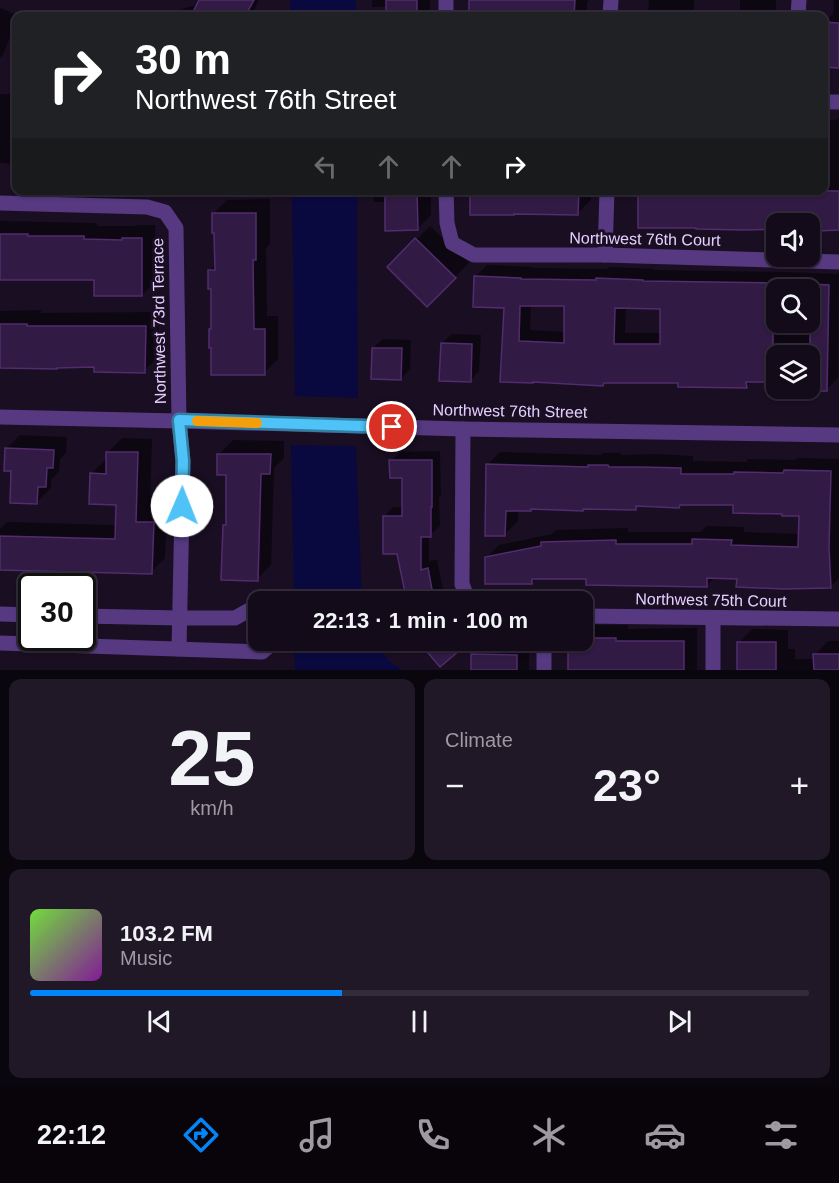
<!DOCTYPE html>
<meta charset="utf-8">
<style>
:root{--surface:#130a1a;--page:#201827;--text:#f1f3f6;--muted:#9d9aa2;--line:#322b39;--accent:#0185f9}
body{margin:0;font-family:Arial,sans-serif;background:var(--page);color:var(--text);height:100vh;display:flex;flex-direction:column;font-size:22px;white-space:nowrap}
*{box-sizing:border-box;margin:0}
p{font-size:20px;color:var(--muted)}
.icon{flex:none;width:33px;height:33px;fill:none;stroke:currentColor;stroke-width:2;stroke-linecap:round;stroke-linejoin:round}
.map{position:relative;height:670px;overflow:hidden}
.side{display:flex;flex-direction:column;gap:9px;padding:9px;background:#0a060e;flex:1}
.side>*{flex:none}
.guide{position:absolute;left:12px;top:12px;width:816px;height:183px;border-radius:12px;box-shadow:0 2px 4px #0004,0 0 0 2px var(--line);background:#202124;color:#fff;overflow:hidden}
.controls{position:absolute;left:766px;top:213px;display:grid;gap:12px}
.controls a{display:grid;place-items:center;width:54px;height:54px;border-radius:12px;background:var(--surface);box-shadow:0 2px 4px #0004,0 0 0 2px var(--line);font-size:30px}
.speed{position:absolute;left:18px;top:573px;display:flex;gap:12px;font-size:30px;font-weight:700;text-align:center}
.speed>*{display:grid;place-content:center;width:78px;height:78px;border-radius:50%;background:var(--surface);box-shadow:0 2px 4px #0004,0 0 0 2px var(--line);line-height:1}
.speed .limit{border:3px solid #111;border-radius:9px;background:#fff;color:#111}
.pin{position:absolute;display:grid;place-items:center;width:51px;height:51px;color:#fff;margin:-26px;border:3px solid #fff;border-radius:50%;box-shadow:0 2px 6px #0007}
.me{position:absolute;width:66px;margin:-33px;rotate:1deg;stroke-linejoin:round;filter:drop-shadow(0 0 4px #0008)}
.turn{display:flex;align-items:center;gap:21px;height:126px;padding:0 24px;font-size:27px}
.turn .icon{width:78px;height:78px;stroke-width:2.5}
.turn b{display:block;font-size:42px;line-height:51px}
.lanes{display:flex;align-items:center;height:57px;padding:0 24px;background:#0003;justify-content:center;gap:30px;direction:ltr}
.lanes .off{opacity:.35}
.big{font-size:45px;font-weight:600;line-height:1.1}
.side .tile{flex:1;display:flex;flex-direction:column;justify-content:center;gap:9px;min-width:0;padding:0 21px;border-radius:12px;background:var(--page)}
.side .dial{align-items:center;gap:0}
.dial b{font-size:78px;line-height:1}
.song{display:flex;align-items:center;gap:18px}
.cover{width:72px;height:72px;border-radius:9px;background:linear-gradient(135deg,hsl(100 70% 55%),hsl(290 70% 35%))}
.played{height:6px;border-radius:3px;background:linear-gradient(90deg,var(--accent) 40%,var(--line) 40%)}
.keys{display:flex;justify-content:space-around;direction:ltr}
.heat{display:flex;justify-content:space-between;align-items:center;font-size:33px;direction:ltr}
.side .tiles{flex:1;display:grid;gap:9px;grid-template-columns:1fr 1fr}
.tile:last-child{grid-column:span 2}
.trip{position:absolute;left:248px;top:591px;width:345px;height:60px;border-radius:12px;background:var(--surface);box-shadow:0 2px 4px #0004,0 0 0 2px var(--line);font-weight:600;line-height:60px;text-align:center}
.dock{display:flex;height:96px;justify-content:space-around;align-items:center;background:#08040a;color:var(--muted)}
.dock .icon{width:42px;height:42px}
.dock .on{color:var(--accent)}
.dock b{font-size:27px;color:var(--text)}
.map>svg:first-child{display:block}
.water{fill:#0a093f}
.shadow{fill:#0007;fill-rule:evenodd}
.building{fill:#311a43;stroke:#522c6f;stroke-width:1.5;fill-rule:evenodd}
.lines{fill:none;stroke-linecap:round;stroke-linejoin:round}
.minor{stroke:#563981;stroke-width:15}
.route-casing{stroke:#337fa1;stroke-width:15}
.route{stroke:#4fc3f7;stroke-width:10}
.slow{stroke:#f59e0b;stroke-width:10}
.labels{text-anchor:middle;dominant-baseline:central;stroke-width:6;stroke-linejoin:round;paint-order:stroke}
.street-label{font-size:16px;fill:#e6cfff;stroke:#190e22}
</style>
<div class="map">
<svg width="839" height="670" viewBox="0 0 839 670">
<rect width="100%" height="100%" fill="#190e22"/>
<!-- water -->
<g class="water">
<rect x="290" y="0" width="66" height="16"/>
<path d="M292 191H357L358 398 295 396Z"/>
<path d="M291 445 356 446 362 601H294Z"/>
<path d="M294 641H376L389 661 402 670H295Z"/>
</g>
<!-- shadow -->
<g class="shadow">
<path d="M201 0H259L251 16H159L199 4Z"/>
<path d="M372 0H430V16H387V7H372Z"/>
<path d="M471 0H589L587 2V16H470Z"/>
<path d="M649 0H694V16H648Z"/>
<path d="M740 0H776V16H722L728 10H740Z"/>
<path d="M834 0H839V66H824V22L833 14Z"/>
<path d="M0 8 19 16H16V22L3 55 0 58Z"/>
<path d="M32 12H51V14L91 15 93 12 140 14V16H28Z"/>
<path d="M0 94H16V164L0 163Z"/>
<path d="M839 118V229L820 219 794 220 790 224H777V228L640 190H824V120H836Z"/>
<path d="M210 190H223L216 197Z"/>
<path d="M374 190H431V215L417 229 387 202H374Z"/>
<path d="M471 190H591V200L577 214Z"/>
<path d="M270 199V244L266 248 267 316H278V359L264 373 213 327 212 288 209 271 216 264 213 214 227 200Z"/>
<path d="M0 221 97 223V226H136L138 225H155L156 281 142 295 96 279H0Z"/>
<path d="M430 226 469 263 427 305 389 267Z"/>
<path d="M487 265 532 267V268L608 269 609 267 654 269V270L782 272 839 274 838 378 826 390 792 388H810V356H777V380H753L746 387 680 381H606L603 384 534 381 505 307 475 277ZM777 290H810V322H777ZM531 304H566V332L530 330ZM626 307 661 308V333H625Z"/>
<path d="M41 310V313L159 312 158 357 144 371 96 365 0 367V311Z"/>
<path d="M452 334 481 335 479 371 470 381 442 343Z"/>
<path d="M383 339 411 340 410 369 401 379 373 348Z"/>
<path d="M20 435 67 437 66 453 60 459 59 471 51 480V488L37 502 13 469 6 449Z"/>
<path d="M122 438 152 439 150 508 167 509 165 558 151 572 0 568V529L7 522 117 525 118 504 91 474 105 460H107L108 452Z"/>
<path d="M233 440 284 441V458L274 468 271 565 257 579 224 525 227 523 228 474 219 454Z"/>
<path d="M440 451 441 496 439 498 440 526 429 536V561L437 560 443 589 434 598 418 602 384 517 393 507H403V477L391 461 400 452Z"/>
<path d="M500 452 601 455 603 453H621V455L655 454 693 456V461L746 462 748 459 795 460 798 458 839 459V578L830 587 738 578 715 577 706 586 588 578H537L532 583 486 558 499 545 552 534 556 530 628 528V532H701L706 526 744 527V532L800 534V515L735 504H682L679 507 638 505 635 508 533 507 530 510 518 509V521L505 534 487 465Z"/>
<path d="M583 625H628V629L697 628V670H570L582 640Z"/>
<path d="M752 629 788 630V649H795V659H815V655L828 641H839V670H739V643Z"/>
<path d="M419 640H467L459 649Z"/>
<path d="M485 643H529V670H473V655Z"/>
</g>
<!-- building -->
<g class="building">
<path d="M199 0H254L245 16H191Z"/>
<rect x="386" y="0" width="31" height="16"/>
<path d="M469 0H575L574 16H469Z"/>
<path d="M824 22 839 23V68L824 67Z"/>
<path d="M385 190H417L418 230 385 231Z"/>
<path d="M470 190H579L578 215 514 214V215H470Z"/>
<path d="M638 190 839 191V230L818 231V221H786V224H777V229L743 230 696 229V228H638Z"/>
<path d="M212 213H256V260H253L254 329H265V375H211V348H209V329H211V289H208V270H215L214 233H212Z"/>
<path d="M0 234H28V236H84V239L122 240V238H142V296H94V280H0Z"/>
<path d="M415 238 456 278 427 307 387 267Z"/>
<path d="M474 276 521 278V279L596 280V278L643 280V281L773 283V356H768V382H746L747 388 678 387V383H604L603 386 533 382V383L500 382 504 308 473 307ZM520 306H564V343L519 341ZM615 308 660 309V344H614Z"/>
<path d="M810 284 829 285 827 391H810Z"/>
<path d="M0 324H27V326H146L145 373 94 372V367L57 368V369L0 368Z"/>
<path d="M441 343 472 344 471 382 439 381Z"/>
<path d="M372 348H402L401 380 371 379Z"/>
<path d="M5 448 54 450 53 468H47L46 487H38L37 504 10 503 11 471H4Z"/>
<path d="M106 452H138L136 522H154L152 574 0 570V536L115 539 116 505 89 504 90 473 106 474Z"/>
<path d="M217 454H271L270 474H261L258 581 221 580 223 525H226V475H217Z"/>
<path d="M389 460H432V507H431V537H421V570L428 568 434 600 426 602H407L397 554H383V516H402V478H390Z"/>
<path d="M486 464 588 467V465H608L609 467H641L681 468V474H734V472L783 473 784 470 831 471 829 547 831 588 783 589 736 587 737 579 707 578V587L586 585V579H532V584H485V557L541 546V542L616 540V544H692V539L732 540 731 545 798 547 799 516H782V514L733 513V505H680L679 508 636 506V510L583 509V511L531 509V511H506L505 536H485Z"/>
<path d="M582 638H616V641H684V670H568V640H582Z"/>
<path d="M417 640H451L460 650 440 667Z"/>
<rect x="737" y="642" width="39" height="28"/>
<path d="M471 654 517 655V670H471Z"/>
<path d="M813 654H839V670H814Z"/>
</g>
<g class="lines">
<!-- minor -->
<g class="minor">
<path d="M446 0V16"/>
<path d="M610 16 611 0"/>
<path d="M798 16 799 0"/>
<path d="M824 102H839"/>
<path d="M446 190 447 223 452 243 474 255H605L839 262"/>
<path d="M0 203 147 207 165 212 176 228 179 421 183 461 179 649"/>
<path d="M605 255 607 190"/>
<path d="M0 417 179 421 463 429 839 435"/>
<path d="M463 429 462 584 469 602"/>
<path d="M0 614 32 615"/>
<path d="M82 616 180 618H235L251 609 258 610"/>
<path d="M582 616 839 619"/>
<path d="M0 643 262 652 276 640"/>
<path d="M544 670V640"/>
<path d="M713 670V618"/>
</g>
</g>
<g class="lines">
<defs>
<path id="route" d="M182 506 183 461 179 420 392 427"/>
</defs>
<!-- route casing -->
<use href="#route" class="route-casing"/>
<!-- route -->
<use href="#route" class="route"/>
<!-- slow -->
<path class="slow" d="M197 421 257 423"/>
</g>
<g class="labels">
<!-- street labels -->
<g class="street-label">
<text transform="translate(645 239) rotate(1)">Northwest 76th Court</text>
<text transform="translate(159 321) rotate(-91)">Northwest 73rd Terrace</text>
<text transform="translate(510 411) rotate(1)">Northwest 76th Street</text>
<text transform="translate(711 600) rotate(1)">Northwest 75th Court</text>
</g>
</g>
</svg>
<div class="controls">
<a><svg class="icon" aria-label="sound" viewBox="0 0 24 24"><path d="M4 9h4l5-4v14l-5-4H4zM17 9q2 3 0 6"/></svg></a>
<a><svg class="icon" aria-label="search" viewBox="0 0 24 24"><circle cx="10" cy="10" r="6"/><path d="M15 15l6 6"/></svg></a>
<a><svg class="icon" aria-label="layers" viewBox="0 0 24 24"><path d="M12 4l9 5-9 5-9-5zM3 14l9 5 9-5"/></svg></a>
</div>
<div class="speed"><div class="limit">30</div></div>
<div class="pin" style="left:392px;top:427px;background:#d93025"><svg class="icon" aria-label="arrive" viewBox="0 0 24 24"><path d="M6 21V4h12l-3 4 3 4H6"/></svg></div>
<svg class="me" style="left:182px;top:506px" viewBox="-20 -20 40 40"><circle r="19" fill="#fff"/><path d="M0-13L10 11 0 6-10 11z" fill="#4fc3f7"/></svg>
<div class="trip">22:13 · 1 min · 100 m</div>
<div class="guide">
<div class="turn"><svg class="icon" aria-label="right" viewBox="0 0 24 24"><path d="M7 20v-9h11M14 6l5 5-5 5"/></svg><div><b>30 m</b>Northwest 76th Street</div></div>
<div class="lanes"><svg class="icon off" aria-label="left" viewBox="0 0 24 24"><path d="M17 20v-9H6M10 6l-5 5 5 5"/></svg><svg class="icon off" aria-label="ahead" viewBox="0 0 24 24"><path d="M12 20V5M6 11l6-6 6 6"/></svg><svg class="icon off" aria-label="ahead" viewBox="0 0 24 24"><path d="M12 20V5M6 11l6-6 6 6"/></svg><svg class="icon" aria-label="right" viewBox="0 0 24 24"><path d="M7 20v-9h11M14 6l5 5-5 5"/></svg></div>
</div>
</div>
<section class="side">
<div class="tiles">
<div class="tile dial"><b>25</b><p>km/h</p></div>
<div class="tile"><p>Climate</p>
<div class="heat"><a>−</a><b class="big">23°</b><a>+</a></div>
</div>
<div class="tile">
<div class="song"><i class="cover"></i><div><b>103.2 FM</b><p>Music</p></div></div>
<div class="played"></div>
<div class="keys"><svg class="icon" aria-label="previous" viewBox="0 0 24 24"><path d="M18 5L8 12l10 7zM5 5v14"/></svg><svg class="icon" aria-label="pause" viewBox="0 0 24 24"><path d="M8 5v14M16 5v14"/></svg><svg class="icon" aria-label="next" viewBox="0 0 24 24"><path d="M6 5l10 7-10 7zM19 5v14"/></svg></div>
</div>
</div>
</section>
<nav class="dock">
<b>22:12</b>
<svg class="icon on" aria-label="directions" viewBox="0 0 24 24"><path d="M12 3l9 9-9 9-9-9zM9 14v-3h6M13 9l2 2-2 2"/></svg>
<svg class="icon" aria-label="music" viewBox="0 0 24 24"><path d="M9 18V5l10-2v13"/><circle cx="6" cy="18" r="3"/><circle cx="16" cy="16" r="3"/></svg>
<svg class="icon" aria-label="phone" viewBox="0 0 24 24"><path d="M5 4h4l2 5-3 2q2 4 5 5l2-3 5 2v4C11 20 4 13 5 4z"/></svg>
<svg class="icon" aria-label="climate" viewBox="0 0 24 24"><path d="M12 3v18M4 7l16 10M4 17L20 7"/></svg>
<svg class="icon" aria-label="car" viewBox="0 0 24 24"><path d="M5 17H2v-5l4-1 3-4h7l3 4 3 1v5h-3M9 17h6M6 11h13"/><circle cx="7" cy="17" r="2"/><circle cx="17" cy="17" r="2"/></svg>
<svg class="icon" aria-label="filters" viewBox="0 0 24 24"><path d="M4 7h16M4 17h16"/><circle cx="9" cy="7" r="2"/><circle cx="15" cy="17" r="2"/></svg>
</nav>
